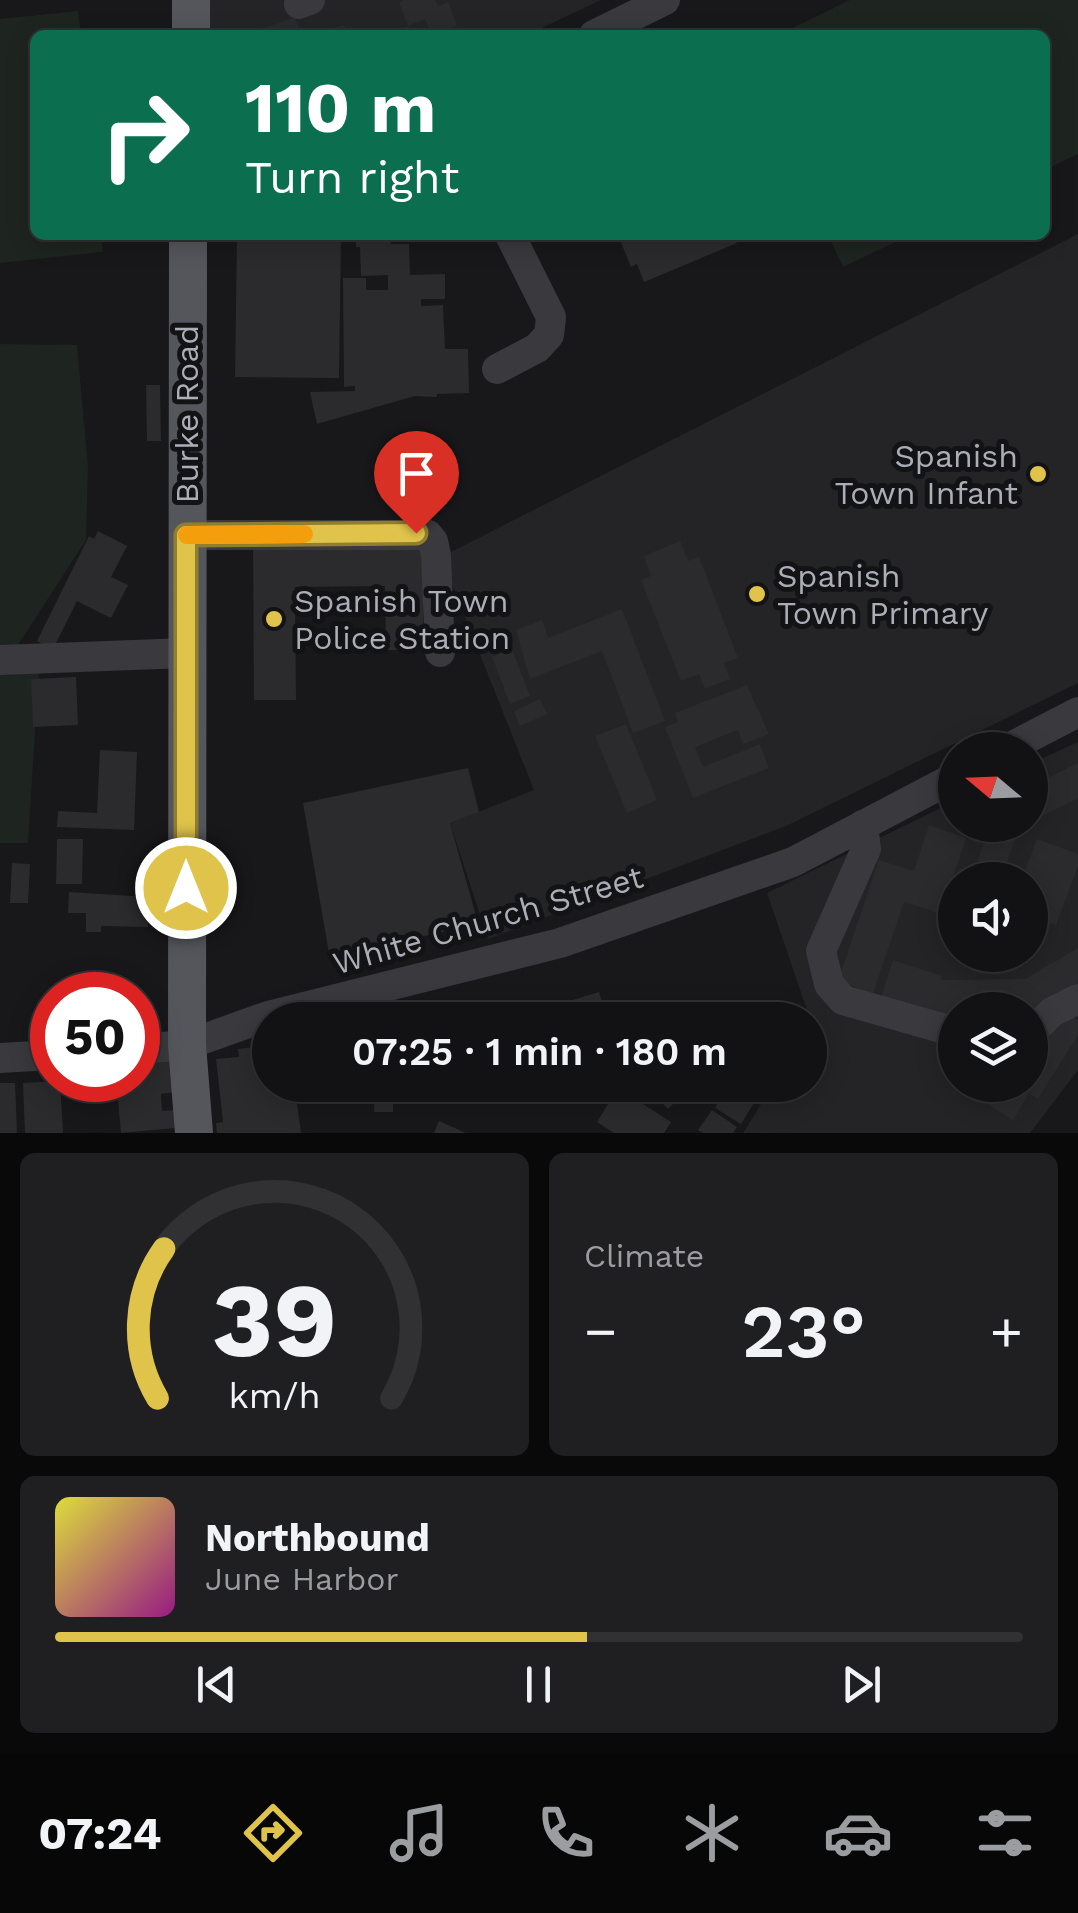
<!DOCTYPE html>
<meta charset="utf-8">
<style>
:root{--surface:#121113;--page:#1f1f21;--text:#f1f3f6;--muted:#9c9da0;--line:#313133;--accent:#dfc34a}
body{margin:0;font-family:"Work Sans",sans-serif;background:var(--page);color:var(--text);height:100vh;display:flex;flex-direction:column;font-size:38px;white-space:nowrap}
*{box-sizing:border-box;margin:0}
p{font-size:32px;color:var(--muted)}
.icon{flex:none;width:55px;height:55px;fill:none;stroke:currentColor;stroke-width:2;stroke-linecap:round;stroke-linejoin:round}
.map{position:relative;height:1133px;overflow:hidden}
.panel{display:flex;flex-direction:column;gap:20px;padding:20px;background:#0a090a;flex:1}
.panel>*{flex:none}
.hud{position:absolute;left:30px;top:30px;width:1020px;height:210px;border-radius:15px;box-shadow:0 5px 25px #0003,0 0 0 2px var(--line);background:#0b6e4f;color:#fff;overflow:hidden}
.needle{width:65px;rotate:289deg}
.tools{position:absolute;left:938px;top:732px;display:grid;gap:20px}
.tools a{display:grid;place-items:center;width:110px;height:110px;border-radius:50%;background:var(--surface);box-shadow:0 5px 25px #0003,0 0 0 2px var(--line);font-size:50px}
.speed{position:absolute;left:30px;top:972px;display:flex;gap:20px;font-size:50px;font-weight:700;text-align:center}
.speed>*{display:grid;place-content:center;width:130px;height:130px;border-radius:50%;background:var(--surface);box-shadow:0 5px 25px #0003,0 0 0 2px var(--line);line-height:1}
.speed .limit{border:15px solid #d22;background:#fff;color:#111}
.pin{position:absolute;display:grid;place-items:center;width:85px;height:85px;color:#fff;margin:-102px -42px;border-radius:50% 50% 50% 0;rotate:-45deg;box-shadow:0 0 10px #0007}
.pin .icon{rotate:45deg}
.me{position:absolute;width:110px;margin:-55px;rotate:0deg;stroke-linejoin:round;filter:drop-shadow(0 0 8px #0008)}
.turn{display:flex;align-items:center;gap:35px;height:210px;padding:0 50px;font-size:45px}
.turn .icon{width:130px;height:130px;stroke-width:2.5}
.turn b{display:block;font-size:70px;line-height:85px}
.big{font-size:75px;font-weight:600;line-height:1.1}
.panel .widget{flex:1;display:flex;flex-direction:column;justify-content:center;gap:15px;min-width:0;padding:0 35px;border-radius:15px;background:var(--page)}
.panel .dial{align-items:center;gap:0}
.dial svg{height:260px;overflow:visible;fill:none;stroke:var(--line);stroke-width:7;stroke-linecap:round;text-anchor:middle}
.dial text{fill:var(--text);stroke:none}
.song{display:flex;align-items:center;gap:30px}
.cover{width:120px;height:120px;border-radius:15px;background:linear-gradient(135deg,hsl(60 70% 55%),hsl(310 70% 35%))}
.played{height:10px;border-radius:5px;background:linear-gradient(90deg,var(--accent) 55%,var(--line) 55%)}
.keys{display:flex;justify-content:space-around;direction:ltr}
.heat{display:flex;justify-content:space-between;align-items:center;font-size:55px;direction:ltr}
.panel .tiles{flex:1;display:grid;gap:20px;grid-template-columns:1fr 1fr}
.widget:last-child{grid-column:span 2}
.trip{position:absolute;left:252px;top:1002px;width:575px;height:100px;border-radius:50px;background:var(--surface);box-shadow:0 5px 25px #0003,0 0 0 2px var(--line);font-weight:600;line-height:100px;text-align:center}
.menu{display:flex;height:160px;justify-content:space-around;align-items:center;background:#070708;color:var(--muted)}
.menu .icon{width:70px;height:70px}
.menu .current{color:var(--accent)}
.menu b{font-size:45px;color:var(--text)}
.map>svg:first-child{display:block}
.built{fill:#242326;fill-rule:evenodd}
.green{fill:#1e2420}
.building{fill:#2b2a2d}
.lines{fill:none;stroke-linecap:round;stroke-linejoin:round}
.minor{stroke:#39393e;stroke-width:30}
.major{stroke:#55565c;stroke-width:38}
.route-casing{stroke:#917f30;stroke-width:25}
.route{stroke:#dfc34a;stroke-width:18}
.slow{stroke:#f59e0b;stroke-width:18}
.poi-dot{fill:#dfc34a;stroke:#131214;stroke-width:4}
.labels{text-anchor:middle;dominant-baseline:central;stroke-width:10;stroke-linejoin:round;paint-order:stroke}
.street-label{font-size:32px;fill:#abadb7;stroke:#131214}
.poi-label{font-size:32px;fill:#abadb7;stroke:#131214;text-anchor:start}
</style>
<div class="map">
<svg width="1078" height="1133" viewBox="0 0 1078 1133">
<rect width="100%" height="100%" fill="#181719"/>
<!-- built -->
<g class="built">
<path d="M209 0H601L527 35H210Z"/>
<path d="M1078 234V683L786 826 488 939 450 823 534 790 441 557Z"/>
<path d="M1078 742V1070L1030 1133H743L773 1085H810L812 1025 767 893 955 801V825H1030V764ZM955 880H1030V955H955ZM955 1010H1030V1085H955Z"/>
</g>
<!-- green -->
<g class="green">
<path d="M850 0H1078V154L1045 170V35H778Z"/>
<path d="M78 11 81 35H35V235H101L103 252 0 263V19Z"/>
<path d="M828 235H910L843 267Z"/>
<path d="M0 344 77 345 88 467 86 540 14 651H0Z"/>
<path d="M39 669 28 843H0V670Z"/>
</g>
<!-- building -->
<g class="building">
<path d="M404 0H435L438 6 448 2 457 26 443 31 445 35H431L425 19 408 26 399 2Z"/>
<path d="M295 17 301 35H263L261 29Z"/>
<path d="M344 25 347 35H322L324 31Z"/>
<path d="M408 26 411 35H385Z"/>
<path d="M237 235H341L339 378 235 377Z"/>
<path d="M356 235H391V244H409L410 275 445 274V299H421V306L443 305 445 349H468L469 393 437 394V397L415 396 317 424 310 392 355 391V386L344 387 343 278H366V290H388V275L361 276 360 247H356Z"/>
<path d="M618 235H733L737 243 644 282 637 264 631 267Z"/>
<path d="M146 385H160L161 441H147Z"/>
<path d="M98 531 127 546 111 577 128 585 111 618 77 601 53 649 37 641 89 536 94 539Z"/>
<path d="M423 541V650H386L385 586 295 587 296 700H254L253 543Z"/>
<path d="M680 541 688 561 699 557 738 658 724 663 730 679 705 689 699 674 681 681 641 580 651 576 644 556Z"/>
<path d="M622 609 665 721 633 733 602 651 530 679 516 630 542 620 548 638Z"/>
<path d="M512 649 530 696 510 704 492 657Z"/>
<path d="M76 677 78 725 33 727 31 679Z"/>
<path d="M747 685 769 734 743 744 738 730 695 747 703 767 760 744 769 768 693 798 665 727 678 722 675 713Z"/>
<path d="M540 699 547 714 520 726 514 711Z"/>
<path d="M626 724 657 800 627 813 595 736Z"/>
<path d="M100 750 137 752 134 830 57 827 58 811 97 813Z"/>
<path d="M1078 763V798L1030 822V787Z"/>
<path d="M468 768 479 812 450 823 478 923 330 959 303 803Z"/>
<path d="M929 825 966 838 941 914 904 902 873 993 838 981 879 860 914 871Z"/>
<path d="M990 825H1020L1001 880H971Z"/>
<path d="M57 839H83L82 884H56Z"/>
<path d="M1037 839 1078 854V866L1056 925 1030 916V880H1022Z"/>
<path d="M12 863 30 864 28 903H10Z"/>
<path d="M69 892 148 897V927L101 926V932H86V913H68Z"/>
<path d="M1078 948V983L1030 1012 955 1010V1015L929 1016 879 1004 893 960 942 976 940 980 1025 979Z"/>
<path d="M599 992 608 1020H554L550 1007Z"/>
<path d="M709 1007 717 1020H687Z"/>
<path d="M502 1008 505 1020H462V1018Z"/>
<path d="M1062 1010 1078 1020V1035L1038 1099 1029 1093 1013 1120 986 1103 997 1085H1030V1061Z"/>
<path d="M454 1013V1020H409V1016Z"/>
<path d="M262 1046 263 1056 270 1055V1085H345V1090L296 1095 301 1133H217L216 1123 223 1122 216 1059 239 1057 238 1049Z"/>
<path d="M171 1058 175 1092 161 1094 162 1111 173 1110 175 1128 121 1133 116 1080H138V1061Z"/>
<path d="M60 1081 63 1133H25L23 1083Z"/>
<path d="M0 1083H15L17 1133H0Z"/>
<path d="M375 1085H393V1112H374Z"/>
<path d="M530 1085H565L566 1089 532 1096Z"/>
<path d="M645 1085H688L681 1090 684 1093 668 1109Z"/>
<path d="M717 1085H724L754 1103 741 1124 715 1108 722 1096 714 1091Z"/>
<path d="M737 1085H766L757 1098Z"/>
<path d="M618 1088 671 1122 664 1133H614L597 1122Z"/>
<path d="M712 1110 737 1127 733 1133H703L698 1130Z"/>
<path d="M439 1121 466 1133H434Z"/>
</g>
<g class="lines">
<!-- minor -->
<g class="minor">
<path d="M299 4 310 0"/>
<path d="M594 35 665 0"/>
<path d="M497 369 537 348 549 335 551 317 510 235"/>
<path d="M186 535H428L433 541 436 555 440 652"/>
<path d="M0 660 186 653"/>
<path d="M1005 750 1078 712"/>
<path d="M863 825 866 849 821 951 829 984 843 1000 955 1032"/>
<path d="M1030 1034 1052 1012 1078 999"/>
<path d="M138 1049 187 1045 268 1016 560 943 793 862 955 777"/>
<path d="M0 1058 52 1055"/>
</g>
<!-- major -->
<g class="major">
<path d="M191 35V0"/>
<path d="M188 235 187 1045 194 1133"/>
</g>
</g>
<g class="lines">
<defs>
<path id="route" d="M186 888V535L416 533"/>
</defs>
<!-- route casing -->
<use href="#route" class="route-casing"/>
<!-- route -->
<use href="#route" class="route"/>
<!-- slow -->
<path class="slow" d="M187 535 304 534"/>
</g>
<!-- markers -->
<g class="poi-dot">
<circle cx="1038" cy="474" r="10"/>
<circle cx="757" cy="594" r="10"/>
<circle cx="274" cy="619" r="10"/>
</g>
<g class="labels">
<!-- street labels -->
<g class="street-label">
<text transform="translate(187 414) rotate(-90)">Burke Road</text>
<text transform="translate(488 920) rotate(-16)">White Church Street</text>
</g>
<!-- poi labels -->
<g class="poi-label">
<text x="1018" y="456" text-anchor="end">Spanish<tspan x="1018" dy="37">Town Infant</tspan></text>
<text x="777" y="576">Spanish<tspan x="777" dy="37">Town Primary</tspan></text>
<text x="294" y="601">Spanish Town<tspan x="294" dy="37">Police Station</tspan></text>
</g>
</g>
</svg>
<div class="tools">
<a><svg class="needle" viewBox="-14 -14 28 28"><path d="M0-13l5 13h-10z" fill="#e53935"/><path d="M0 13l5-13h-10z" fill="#9c9da0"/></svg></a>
<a><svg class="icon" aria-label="sound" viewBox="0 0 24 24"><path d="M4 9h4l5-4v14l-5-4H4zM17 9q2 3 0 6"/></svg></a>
<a><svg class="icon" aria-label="layers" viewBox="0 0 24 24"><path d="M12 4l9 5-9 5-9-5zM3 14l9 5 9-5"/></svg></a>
</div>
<div class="speed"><div class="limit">50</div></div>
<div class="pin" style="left:416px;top:533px;background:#d93025"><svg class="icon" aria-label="arrive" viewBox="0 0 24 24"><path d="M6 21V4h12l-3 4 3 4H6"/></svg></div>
<svg class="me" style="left:186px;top:888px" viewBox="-20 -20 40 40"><circle r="17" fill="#dfc34a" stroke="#fff" stroke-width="3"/><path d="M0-11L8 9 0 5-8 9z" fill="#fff"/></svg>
<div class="trip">07:25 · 1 min · 180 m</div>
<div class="hud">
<div class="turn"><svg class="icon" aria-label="right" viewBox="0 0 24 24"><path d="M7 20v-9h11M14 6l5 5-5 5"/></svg><div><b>110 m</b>Turn right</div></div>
</div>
</div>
<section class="panel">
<div class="tiles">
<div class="widget dial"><svg viewBox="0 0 100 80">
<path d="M14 69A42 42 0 1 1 86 69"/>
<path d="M14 69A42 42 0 0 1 16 23" stroke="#dfc34a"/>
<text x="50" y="56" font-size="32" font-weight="700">39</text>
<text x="50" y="72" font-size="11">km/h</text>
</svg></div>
<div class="widget"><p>Climate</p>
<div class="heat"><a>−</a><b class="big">23°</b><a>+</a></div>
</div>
<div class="widget">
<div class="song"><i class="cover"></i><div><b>Northbound</b><p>June Harbor</p></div></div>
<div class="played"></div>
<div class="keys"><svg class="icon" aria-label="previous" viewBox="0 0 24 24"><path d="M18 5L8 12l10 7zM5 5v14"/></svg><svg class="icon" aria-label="pause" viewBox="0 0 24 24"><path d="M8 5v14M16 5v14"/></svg><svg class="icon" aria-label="next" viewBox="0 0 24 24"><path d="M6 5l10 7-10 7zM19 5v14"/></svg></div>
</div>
</div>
</section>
<nav class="menu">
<b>07:24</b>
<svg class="icon current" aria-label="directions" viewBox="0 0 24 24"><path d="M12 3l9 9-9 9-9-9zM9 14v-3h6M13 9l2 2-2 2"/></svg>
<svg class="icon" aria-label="music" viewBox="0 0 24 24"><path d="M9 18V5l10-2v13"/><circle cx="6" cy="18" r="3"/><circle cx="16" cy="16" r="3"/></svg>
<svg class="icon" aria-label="phone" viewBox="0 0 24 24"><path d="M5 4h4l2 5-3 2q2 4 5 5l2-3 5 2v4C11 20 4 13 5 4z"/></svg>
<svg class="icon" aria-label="climate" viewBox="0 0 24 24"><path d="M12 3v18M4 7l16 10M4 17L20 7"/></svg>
<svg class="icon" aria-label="car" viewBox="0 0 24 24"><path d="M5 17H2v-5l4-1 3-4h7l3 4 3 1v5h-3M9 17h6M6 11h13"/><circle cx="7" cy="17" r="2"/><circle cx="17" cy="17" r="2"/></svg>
<svg class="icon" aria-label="filters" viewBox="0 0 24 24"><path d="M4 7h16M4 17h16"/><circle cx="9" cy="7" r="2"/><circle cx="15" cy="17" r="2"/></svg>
</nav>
